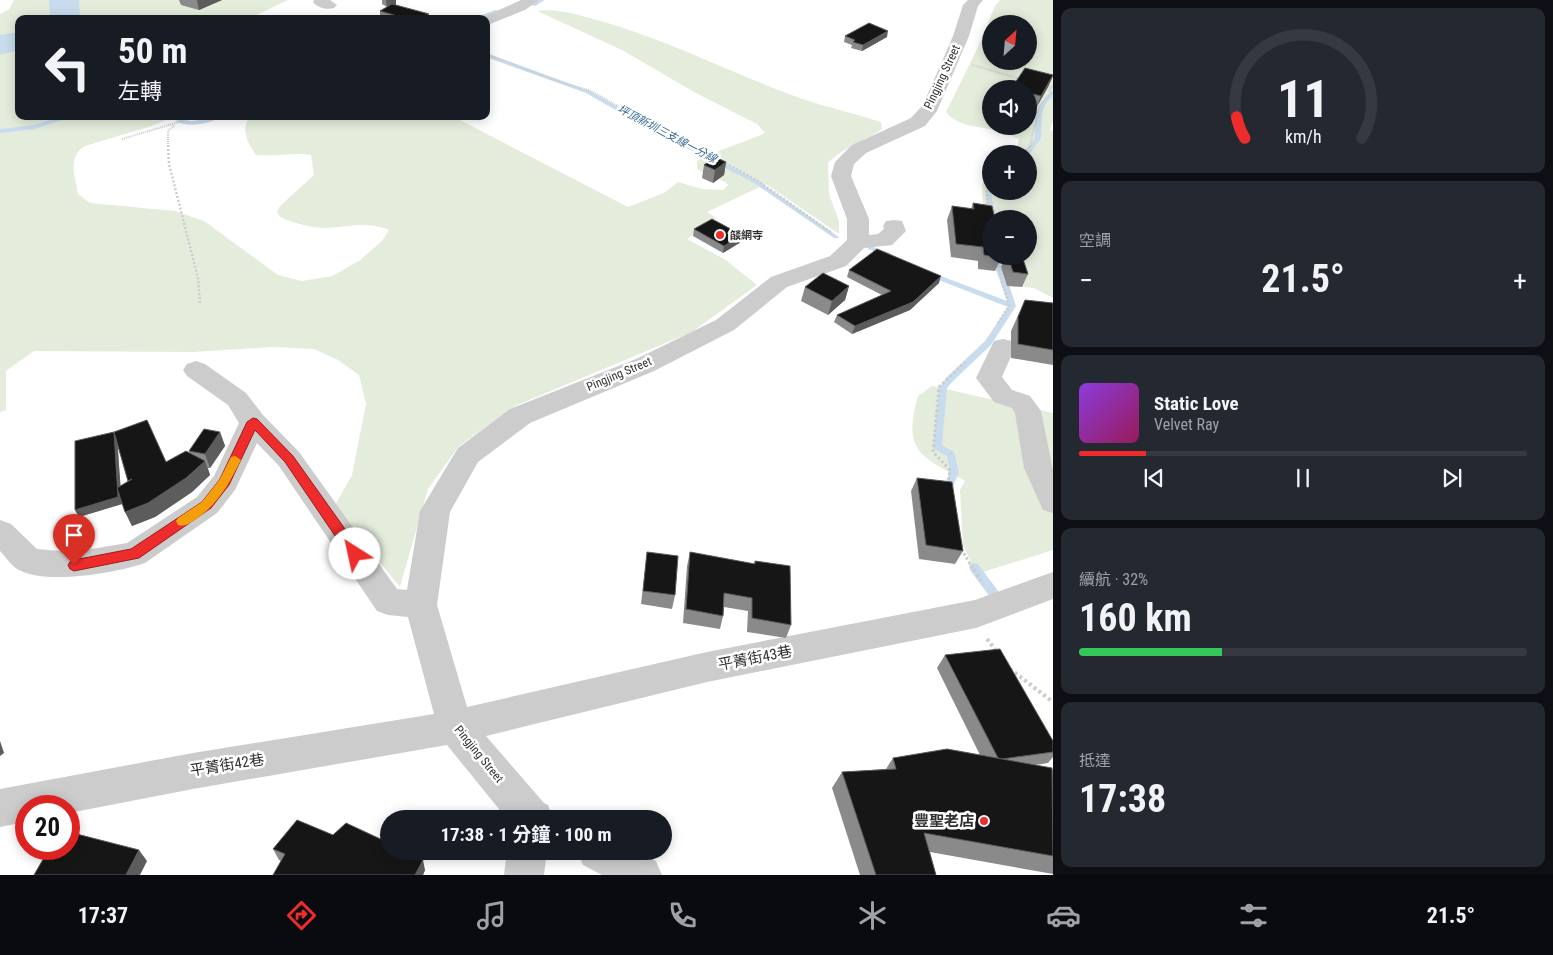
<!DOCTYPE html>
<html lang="zh-TW">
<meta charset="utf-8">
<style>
:root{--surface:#171b24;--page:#242831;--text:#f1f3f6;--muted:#9ea1a6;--line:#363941;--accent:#ed2c2b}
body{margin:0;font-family:"Roboto Condensed","Noto Sans TC",sans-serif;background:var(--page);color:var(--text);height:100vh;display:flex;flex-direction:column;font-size:19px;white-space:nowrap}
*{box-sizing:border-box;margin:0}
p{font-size:16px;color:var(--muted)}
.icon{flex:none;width:28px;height:28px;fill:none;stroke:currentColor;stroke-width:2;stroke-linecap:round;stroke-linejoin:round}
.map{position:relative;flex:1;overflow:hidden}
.sheet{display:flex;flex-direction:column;gap:8px;padding:8px;background:#0d0f14;width:500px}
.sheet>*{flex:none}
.hud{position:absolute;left:15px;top:15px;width:475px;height:105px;border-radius:10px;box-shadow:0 2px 12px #0003;background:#171b24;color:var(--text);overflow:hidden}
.needle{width:32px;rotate:26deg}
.controls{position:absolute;left:982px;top:15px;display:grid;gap:10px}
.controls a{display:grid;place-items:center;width:55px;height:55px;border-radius:50%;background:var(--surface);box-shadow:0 2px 12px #0003;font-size:25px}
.speed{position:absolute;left:15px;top:795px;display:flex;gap:10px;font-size:25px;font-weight:700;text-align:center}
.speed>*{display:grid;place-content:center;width:65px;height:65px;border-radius:50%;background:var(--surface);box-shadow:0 2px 12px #0003;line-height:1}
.speed .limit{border:8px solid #d22;background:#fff;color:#111}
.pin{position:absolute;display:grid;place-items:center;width:42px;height:42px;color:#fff;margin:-51px -21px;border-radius:50% 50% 50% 0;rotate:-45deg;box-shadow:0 0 5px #0007}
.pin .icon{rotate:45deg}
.me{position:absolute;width:55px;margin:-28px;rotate:325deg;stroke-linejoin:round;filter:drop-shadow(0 0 4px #0008)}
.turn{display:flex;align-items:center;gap:18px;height:105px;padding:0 20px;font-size:22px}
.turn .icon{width:65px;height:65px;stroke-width:2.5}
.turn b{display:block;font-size:35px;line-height:42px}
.big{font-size:38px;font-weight:700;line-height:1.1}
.sheet .widget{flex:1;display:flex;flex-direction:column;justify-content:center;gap:8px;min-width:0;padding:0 18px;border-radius:10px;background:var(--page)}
.sheet .dial{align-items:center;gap:0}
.dial svg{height:130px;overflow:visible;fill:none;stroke:var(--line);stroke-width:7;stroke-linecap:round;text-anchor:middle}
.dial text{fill:var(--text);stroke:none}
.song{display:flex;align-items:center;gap:15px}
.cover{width:60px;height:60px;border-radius:8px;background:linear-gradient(135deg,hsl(270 70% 55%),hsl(330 70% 35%))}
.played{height:5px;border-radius:2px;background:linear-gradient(90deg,var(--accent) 15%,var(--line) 15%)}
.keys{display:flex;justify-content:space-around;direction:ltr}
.heat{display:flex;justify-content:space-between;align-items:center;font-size:28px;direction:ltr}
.charge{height:8px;border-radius:4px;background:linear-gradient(90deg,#34c759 32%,var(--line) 0)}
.trip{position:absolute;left:380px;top:810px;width:292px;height:50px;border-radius:25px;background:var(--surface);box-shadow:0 2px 12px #0003;font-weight:700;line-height:50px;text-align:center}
.menu{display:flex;height:80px;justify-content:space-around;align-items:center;background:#090b0e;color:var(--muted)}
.menu .icon{width:35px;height:35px}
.menu .selected{color:var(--accent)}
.menu b{font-size:22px;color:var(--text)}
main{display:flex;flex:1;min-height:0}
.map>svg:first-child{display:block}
.green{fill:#e4eddc;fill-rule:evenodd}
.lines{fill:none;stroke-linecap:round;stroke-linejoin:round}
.stream{fill:#c8dced;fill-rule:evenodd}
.river{fill:#c8dced;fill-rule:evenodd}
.path-far3{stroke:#ccc;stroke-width:2;stroke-dasharray:1 1;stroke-linecap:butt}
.path-far2{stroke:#ccc;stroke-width:2.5;stroke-dasharray:2 2;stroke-linecap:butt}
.path-far1{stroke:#ccc;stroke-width:3;stroke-dasharray:2.5 2.5;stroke-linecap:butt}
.path{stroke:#ccc;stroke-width:4;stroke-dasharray:3 3;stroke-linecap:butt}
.minor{fill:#ccc;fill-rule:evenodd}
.wall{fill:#8a8a8a;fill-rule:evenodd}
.shaded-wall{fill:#5c5c5c}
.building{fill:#161616;stroke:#5c5c5c}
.route{fill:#ed2c2b;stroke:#9a1d1c}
.slow{fill:#f59e0b}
.poi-dot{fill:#ed2c2b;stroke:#fff;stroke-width:2}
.labels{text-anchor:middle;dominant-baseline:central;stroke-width:5;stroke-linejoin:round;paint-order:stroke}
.far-water-label{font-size:11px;font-style:italic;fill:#396a95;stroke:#fff}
.far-poi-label{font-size:11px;font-weight:bold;fill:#2f2f2f;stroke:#fff;text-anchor:start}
.street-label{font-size:12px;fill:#2f2f2f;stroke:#fff}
.near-street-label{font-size:15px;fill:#2f2f2f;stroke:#fff}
.near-poi-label{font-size:15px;font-weight:bold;fill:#2f2f2f;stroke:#fff;text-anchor:end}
</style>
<main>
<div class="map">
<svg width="1053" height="875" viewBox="0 0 1053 875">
<rect width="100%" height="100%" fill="#fff"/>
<!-- green -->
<g class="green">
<path d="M14 0H288L248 19H19V116H174L152 126 85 146C67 157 75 176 78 194L90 203 175 211 204 221 278 275 302 281 332 276 359 261 382 241 389 230C363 221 352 227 326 228 310 228 294 223 280 217L277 211 280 206 314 175 311 155C292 152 275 157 256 155 248 142 240 131 250 116H452L628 207 664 193 678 182 702 189 723 190 728 185 725 182 702 172 697 168V161C719 149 743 143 765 133L757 124 694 92 622 50 537 11C558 8 577 15 597 20 663 38 725 70 789 94 820 106 850 112 881 122L882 129C865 141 842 148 828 163L829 194 839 221V234L766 184 707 212 716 218 687 239 726 260 757 285 692 332 515 406 459 446 428 489 400 587 334 507 352 475 366 404 359 375 338 360 314 349 273 347 193 352 34 351 6 371V410L0 412V14L9 9Z"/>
<path d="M1000 0H1053V121L1050 130 1053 131V298L1034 288 1022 287 1015 269 1001 267 997 256H1029V219H991L983 209 982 184 991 173V191H1029V154H1010L1017 148 1019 139C1013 137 1007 133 1001 131 983 127 957 127 946 112L980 43 995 6ZM991 24H1029V61H991ZM991 89H1029V126H991Z"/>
<path d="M932 386 1053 413V550L983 572 971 562 963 545 960 490 965 481C921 456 902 452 918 396Z"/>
</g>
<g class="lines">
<!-- stream -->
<g class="stream">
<path d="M539 0H545L535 6 531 5Z"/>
<path d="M495 10 499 11 479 19H472Z"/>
<path d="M511 13 515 14 486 26V23Z"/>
<path d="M486 53 590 91 646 123 758 181 839 237 838 238H834L754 183 642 125 586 93 486 57Z"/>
<path d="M1053 91V96L1046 103 1042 113 1041 138 1029 155 1023 154 1035 138V119L1038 108 1046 96Z"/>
<path d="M63 116H73L35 129 0 133V129L34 125Z"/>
<path d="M214 116H223C210 124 188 128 175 121 180 119 186 121 192 121 200 120 207 119 214 116Z"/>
<path d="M991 183 992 199 997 219H991V220L986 199V186Z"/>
<path d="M870 246 890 253 891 255 887 257 868 249V247Z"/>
<path d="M998 256H1005L1003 267 1016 306 991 345 953 381 947 388 942 445 954 452 959 472 954 484 952 496H946C942 485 948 482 949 472 950 468 948 461 947 456L934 449 933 447 939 388 947 377 985 341 1008 307 926 275 927 273H933L1007 301 995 267Z"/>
<path d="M974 563 978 564 1001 595 1002 598 1001 601 997 602 993 601 970 570 969 567 970 564Z"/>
</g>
<!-- river -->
<g class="river">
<path d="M49 0H79L80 19H50Z"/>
<path d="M19 32V50L0 55V35Z"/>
</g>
<!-- path-far3 -->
<g class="path-far3">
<path d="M486 54 554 80 591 91 689 146"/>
<path d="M972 65 1021 79"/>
<path d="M122 139 199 116"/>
<path d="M168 146V131L175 125"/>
<path d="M1030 146 1039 107 1051 93 1049 91 1052 87 1046 86"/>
</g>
<!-- path-far2 -->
<g class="path-far2">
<path d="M168 145 169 164 198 278 200 303"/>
<path d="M687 145 716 159"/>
<path d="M1024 154 1031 145"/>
<path d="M722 161 758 181 832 233"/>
<path d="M988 208 986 185 991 181"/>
<path d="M998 323 1009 306 998 266 999 256"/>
</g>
<!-- path-far1 -->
<g class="path-far1">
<path d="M948 485 950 470 933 452 939 387 965 362"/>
<path d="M961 549 974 570"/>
</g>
<!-- path -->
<g class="path">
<path d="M974 569 981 581"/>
<path d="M987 639 997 652"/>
<path d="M1010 669 1053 702"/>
</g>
<!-- minor -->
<g class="minor">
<path d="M314 0H330L337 5 334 8C327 10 317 8 313 2Z"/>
<path d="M521 0H539L525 10 491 23 486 25V19H479Z"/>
<path d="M968 0H983L978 6 969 36 937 111 925 126 866 153 854 164 851 176 869 219V235L878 234 884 229 883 226 886 221 894 220 902 221 906 231 892 245 864 248 846 266 787 287 734 330 654 371 530 423 478 462 450 512 437 605 467 707 707 652 975 600 1053 572V599L976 628 707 682 486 736 544 803 548 805 553 819H507L447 745 193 789 69 813V806H26V822L0 827V789L193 753 434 714 408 617 388 615 377 611 279 466 257 443 235 490 217 513 145 563C116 573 47 585 19 570 12 567 6 557 0 551V520L11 524 37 549 74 552 127 543 197 497 214 476 239 423 228 405 187 376 183 370 187 364 196 361 205 364 246 393 263 415 299 452 397 589 407 590 420 511 458 448 510 409 636 359 716 320 771 277 830 256 847 240V219L831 176 835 162 852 145 911 118 923 105 953 36 963 5Z"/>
<path d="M1003 339 1012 341 1015 347 1002 377 1012 390 1030 396 1041 411 1053 470V513L1043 510 1024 468 1015 413 1012 408 994 402 976 378 994 341Z"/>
<path d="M507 851H547L544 875H504Z"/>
<path d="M577 851H638L656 861 662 875H602L583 865Z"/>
</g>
</g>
<!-- wall -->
<g class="wall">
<path d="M179 0H222L199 10 181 5Z"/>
<path d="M382 0H396V5H395L429 19H380V11L387 7 382 4Z"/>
<path d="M845 36 887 37 862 51 851 48 852 45 844 42Z"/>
<path d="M1053 76 1048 87 1036 108 1029 107V89Z"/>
<path d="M726 162 724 175 713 183 702 178 704 165Z"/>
<path d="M973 203 1001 258 995 271 978 269V261L951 257 947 220 952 206 971 209Z"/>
<path d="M694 229 741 242 723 253 693 236Z"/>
<path d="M1006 256H1022L1028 274 1022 287 1007 286 1001 267Z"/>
<path d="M849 270 939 283 910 310 852 334 834 322 837 315 882 295 847 277Z"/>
<path d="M849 286 845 300 828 315 801 301 805 287Z"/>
<path d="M1025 300 1053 303V365L1011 358V331Z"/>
<path d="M114 432 166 462 190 453 189 451 220 432 225 446 210 468H208L210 475 192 492 155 517 132 526 121 501 122 504 79 517 75 510ZM118 447 128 482 120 486Z"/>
<path d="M917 478 963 551 955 564 919 559 911 491Z"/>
<path d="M647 552 675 595 672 609 641 604Z"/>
<path d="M690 552 754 564 755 561 791 625 786 638 747 632 748 611 724 607 723 616 720 629 683 623 687 566Z"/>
<path d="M945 655 1053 741V757L1048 763 1035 765 1053 770V874L930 852 936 875H860L832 788 842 772 886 769 893 758 980 755 937 668Z"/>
<path d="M333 835 425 870 423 875H273L281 861 279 860 273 849Z"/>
</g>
<!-- shaded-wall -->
<g class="shaded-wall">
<path d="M197 0H222L199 10Z"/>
<path d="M386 0H396V5L387 7Z"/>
<path d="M429 14V19H420Z"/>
<path d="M888 31 887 37 862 51 863 45Z"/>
<path d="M1053 76 1048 87 1036 108 1041 96Z"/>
<path d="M726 162 724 175 713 183 715 170Z"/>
<path d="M742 235 741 242 723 253 724 246Z"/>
<path d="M941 276 939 283 910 310 852 334 855 326Z"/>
<path d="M849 286 845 300 828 315 832 301Z"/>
<path d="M114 432 117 439 122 504 79 517 75 510Z"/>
<path d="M220 432 225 446 210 468 205 454Z"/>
<path d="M205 461 210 475 192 492 155 517 132 526 125 512Z"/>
<path d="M0 741 4 753 0 756Z"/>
<path d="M139 850 147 861 140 875H126Z"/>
<path d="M423 860 425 870 423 875H415Z"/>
</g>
<!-- building -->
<g class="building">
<path d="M392 4 429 14 420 19H408L380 11Z"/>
<path d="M869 23 888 31 863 45 853 42 855 40 845 36Z"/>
<path d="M1025 68 1053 75 1041 96 1029 93V89H1011Z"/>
<path d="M715 157 726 162 715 170 704 165Z"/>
<path d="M973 203 992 206 995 219H991V256L984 255 983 247 956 244 952 206 974 209Z"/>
<path d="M712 219 742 235 724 246 694 229Z"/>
<path d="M877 249 941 276 913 302 855 326 837 315 891 291 849 270Z"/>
<path d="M1008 256H1022L1028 274 1013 272Z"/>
<path d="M823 273 849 286 832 301 805 287Z"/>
<path d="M1025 300 1053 303V350L1018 344V317Z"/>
<path d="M147 420 166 462 186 451 205 461 186 478 148 503 125 512 117 488 132 479 128 481 114 432Z"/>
<path d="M204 429 220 432 205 454 189 451Z"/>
<path d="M114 432 118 497 75 510V441Z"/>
<path d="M917 478 952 482 963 551 926 545Z"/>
<path d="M647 552 678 556 675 595 643 591Z"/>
<path d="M690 552 755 564V561L790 566 791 625 752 618V598L724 593 723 616 686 609Z"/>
<path d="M1000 649 1053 741V752L1002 759 998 758 945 655Z"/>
<path d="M947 749 1052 768 1053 856 924 833 936 875H876L842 772 896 769 893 758Z"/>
<path d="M297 820 333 835 346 823 389 843V851H405L423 860 415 875H273L285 854 273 849Z"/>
<path d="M69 832 139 850 126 875H34L49 849H69Z"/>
</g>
<!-- route -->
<path class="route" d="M253 418 257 419 293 456 360 550 361 554 360 558 355 559 350 558 285 462 255 430 229 485 211 508 139 558 74 571 70 569 68 565 70 562 74 560 131 549 202 502 220 479 247 422Z"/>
<!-- slow -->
<path class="slow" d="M235 456 241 460C229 484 218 504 196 519 190 523 186 527 178 525L176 521 178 518 202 502 220 479 231 457Z"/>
<!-- markers -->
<g class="poi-dot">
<circle cx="720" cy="235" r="5"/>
<circle cx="984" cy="821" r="5"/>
</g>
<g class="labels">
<!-- far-water labels -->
<g class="far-water-label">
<text transform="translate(667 134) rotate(28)">坪頂新圳三支線一分線</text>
</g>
<!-- far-poi labels -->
<g class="far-poi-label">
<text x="730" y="235">燄網寺</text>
</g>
<!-- street labels -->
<g class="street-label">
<text transform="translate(942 77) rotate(-65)">Pingjing Street</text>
<text transform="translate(619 374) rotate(-23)">Pingjing Street</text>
<text transform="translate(479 754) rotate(51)">Pingjing Street</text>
</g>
<!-- near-street labels -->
<g class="near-street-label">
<text transform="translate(755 658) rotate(-11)">平菁街43巷</text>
<text transform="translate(227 765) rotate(-9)">平菁街42巷</text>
</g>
<!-- near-poi labels -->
<g class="near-poi-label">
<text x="974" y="821">豐聖老店</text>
</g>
</g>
</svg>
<div class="controls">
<a><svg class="needle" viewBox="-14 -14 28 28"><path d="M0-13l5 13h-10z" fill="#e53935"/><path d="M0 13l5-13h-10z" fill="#9ea1a6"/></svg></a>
<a><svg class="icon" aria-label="sound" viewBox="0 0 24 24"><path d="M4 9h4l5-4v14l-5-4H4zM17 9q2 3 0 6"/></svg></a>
<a>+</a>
<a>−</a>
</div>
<div class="speed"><div class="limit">20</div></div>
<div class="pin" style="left:74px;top:565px;background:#d93025"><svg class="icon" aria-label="arrive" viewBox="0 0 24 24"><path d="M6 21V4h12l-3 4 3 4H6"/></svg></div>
<svg class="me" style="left:355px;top:554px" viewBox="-20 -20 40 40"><circle r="19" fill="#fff"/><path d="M0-13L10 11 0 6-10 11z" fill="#ed2c2b"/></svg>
<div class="trip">17:38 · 1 分鐘 · 100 m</div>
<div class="hud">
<div class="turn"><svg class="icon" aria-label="left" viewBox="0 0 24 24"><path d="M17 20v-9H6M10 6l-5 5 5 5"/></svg><div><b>50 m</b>左轉</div></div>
</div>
</div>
<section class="sheet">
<div class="widget dial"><svg viewBox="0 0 100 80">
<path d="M14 69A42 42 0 1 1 86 69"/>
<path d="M14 69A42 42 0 0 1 9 56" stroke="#ed2c2b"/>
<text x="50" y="56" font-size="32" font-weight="700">11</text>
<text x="50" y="72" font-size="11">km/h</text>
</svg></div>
<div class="widget"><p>空調</p>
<div class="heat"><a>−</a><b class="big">21.5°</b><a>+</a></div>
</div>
<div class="widget">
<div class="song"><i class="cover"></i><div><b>Static Love</b><p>Velvet Ray</p></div></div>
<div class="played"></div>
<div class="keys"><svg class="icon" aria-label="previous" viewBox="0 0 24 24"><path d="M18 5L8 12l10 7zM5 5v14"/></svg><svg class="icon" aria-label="pause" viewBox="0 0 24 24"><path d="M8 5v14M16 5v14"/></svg><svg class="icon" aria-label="next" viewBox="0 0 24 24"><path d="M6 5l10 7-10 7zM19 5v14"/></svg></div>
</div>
<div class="widget"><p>續航 · 32%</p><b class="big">160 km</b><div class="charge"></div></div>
<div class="widget"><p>抵達</p><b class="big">17:38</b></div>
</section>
</main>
<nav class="menu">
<b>17:37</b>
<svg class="icon selected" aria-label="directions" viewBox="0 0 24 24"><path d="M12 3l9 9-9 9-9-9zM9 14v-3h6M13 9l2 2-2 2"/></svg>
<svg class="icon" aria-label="music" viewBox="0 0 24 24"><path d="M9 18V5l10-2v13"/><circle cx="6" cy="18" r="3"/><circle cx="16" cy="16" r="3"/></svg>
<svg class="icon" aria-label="phone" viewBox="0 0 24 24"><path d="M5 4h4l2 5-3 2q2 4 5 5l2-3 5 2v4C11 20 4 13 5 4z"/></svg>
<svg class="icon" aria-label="climate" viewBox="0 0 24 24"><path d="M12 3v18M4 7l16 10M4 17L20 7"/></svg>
<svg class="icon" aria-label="car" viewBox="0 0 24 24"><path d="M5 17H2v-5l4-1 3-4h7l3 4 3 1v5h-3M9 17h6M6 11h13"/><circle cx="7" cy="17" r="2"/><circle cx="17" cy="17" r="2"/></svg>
<svg class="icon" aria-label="filters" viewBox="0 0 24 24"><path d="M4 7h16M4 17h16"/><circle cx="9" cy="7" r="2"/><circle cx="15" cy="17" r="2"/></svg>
<b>21.5°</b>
</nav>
